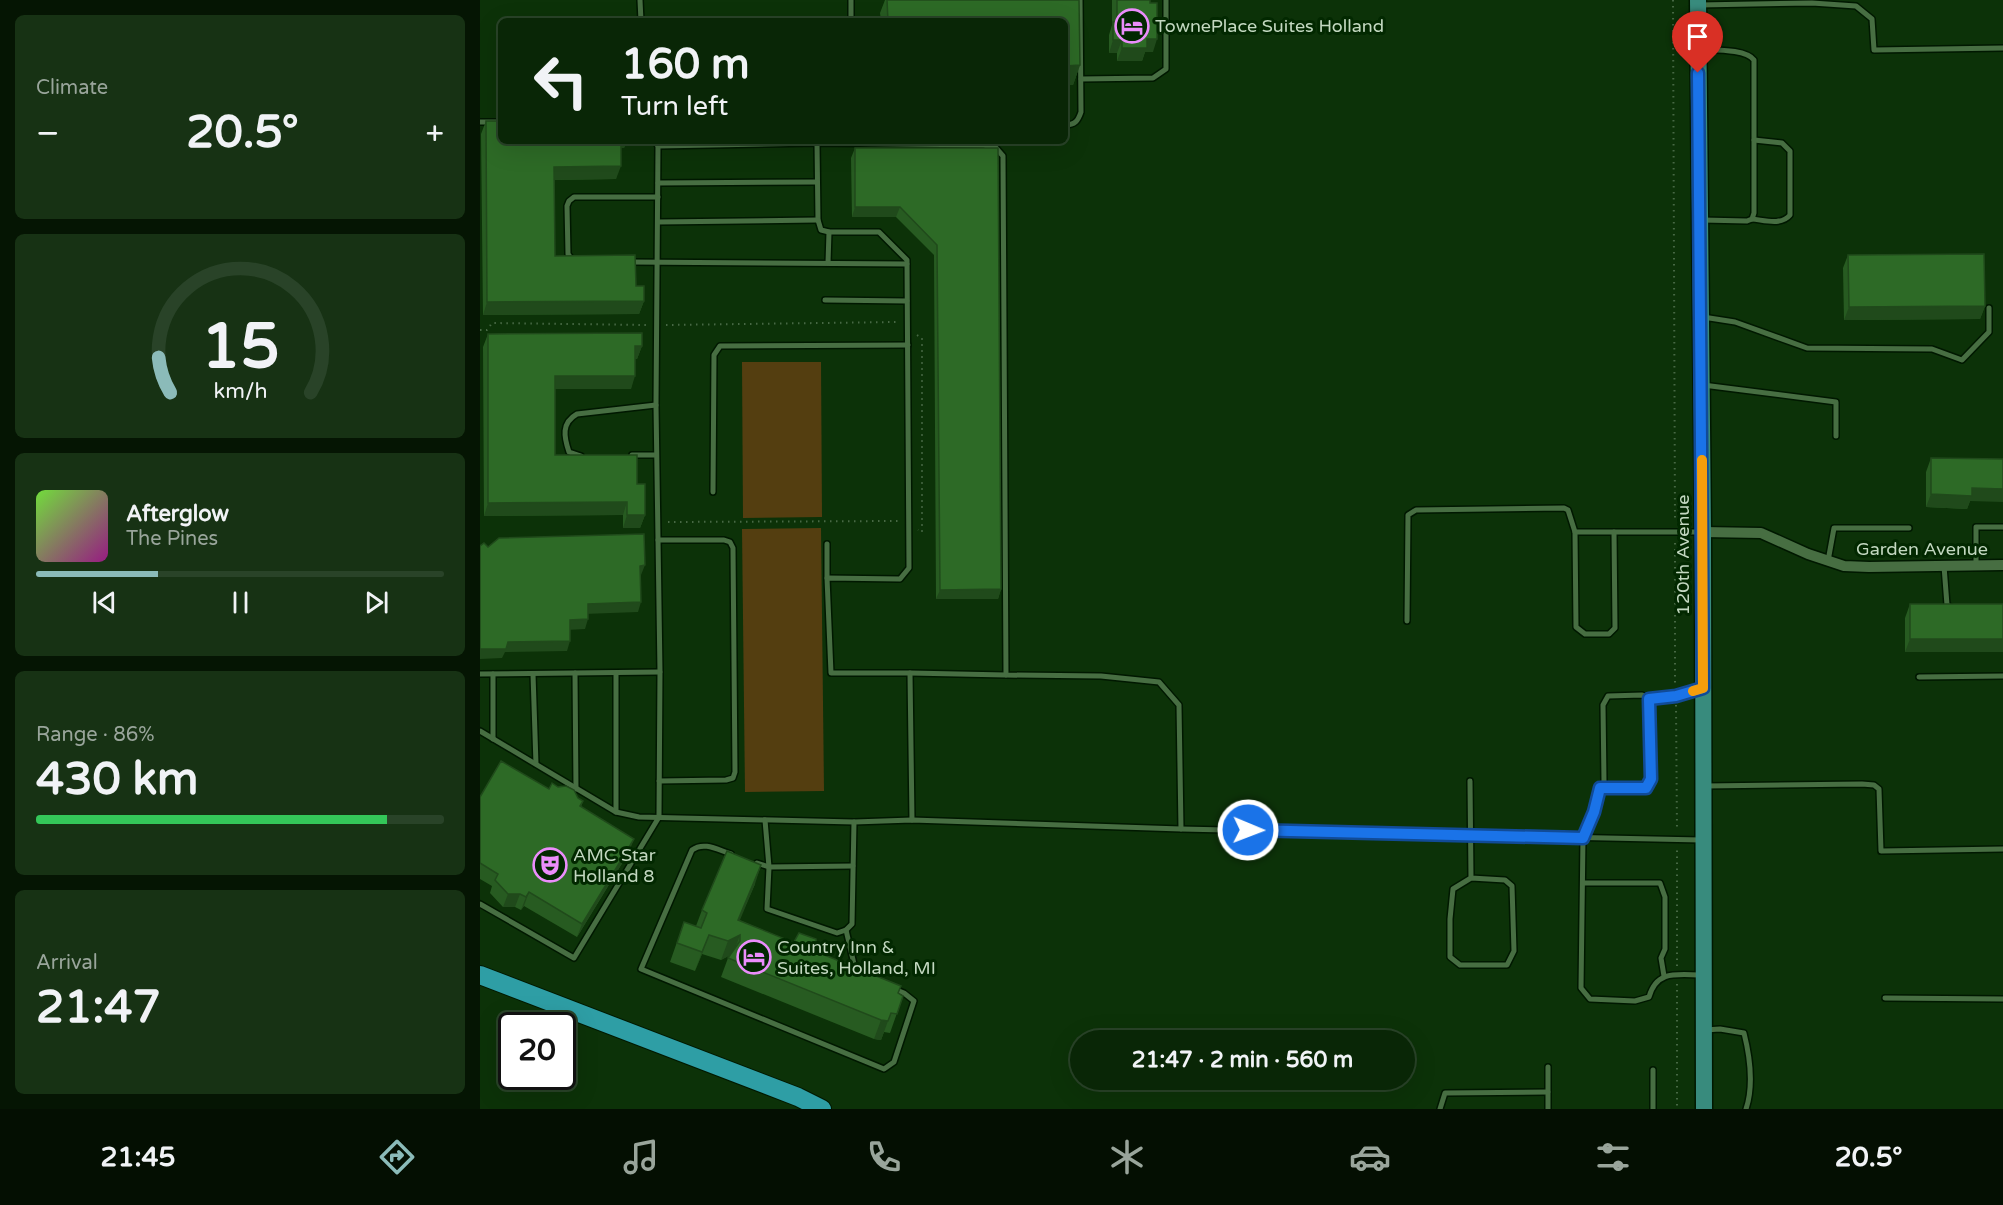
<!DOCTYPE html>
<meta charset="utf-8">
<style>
:root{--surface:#092606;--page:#173214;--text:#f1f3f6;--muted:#99a59b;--line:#294328;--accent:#8bbbb9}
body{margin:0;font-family:"Varela Round",sans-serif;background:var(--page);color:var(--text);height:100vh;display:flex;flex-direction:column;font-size:22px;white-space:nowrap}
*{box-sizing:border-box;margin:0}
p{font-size:20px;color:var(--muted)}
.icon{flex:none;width:33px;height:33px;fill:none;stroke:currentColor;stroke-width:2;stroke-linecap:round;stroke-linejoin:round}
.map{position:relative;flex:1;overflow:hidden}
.sheet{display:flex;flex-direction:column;gap:15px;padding:15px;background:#051503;width:480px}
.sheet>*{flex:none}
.guide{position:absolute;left:18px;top:18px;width:570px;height:126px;border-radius:9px;box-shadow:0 6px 24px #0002,0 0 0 2px var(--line);background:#092606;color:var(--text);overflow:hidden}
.speed{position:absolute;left:18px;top:1012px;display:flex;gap:12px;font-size:30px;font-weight:700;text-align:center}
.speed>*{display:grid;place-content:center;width:78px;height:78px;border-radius:50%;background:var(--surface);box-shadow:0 6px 24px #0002,0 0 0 2px var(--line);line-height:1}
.speed .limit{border:3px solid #111;border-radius:9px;background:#fff;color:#111}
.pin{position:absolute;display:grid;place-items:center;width:51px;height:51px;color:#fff;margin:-62px -26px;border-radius:50% 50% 50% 0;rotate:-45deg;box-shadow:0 0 6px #0007}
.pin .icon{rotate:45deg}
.me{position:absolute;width:66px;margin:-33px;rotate:91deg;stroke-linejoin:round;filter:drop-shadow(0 0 4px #0008)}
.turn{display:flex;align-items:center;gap:21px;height:126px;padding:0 24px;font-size:27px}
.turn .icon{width:78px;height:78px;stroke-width:2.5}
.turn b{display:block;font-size:42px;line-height:51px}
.big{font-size:45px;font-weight:700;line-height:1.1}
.sheet .card{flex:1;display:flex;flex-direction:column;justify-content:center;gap:9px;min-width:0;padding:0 21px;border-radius:9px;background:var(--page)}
.sheet .dial{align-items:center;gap:0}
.dial svg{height:156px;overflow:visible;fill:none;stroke:var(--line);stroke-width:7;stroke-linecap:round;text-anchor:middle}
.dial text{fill:var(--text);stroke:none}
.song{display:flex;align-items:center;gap:18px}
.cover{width:72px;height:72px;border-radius:9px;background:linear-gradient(135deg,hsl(100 70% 55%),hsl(310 70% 35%))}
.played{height:6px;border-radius:3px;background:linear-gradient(90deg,var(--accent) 30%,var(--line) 30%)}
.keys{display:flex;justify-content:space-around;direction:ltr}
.heat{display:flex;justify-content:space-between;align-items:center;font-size:33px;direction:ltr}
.charge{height:9px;border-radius:4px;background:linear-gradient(90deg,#34c759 86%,var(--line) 0)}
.trip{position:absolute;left:590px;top:1030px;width:345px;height:60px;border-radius:30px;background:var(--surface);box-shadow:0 6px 24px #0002,0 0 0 2px var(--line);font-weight:700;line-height:60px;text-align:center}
.tab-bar{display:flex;height:96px;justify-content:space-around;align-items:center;background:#040f02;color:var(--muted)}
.tab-bar .icon{width:42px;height:42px}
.tab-bar .active{color:var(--accent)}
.tab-bar b{font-size:27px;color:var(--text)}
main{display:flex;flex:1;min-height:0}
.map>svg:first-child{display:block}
.green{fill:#543e10}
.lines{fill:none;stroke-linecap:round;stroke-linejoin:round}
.lane-casing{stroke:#001800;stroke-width:8}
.street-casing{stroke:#001800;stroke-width:13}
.primary-casing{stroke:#001800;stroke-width:19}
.highway-casing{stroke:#001800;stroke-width:20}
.path{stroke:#476844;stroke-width:2;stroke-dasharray:1.5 4.5;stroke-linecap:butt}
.lane{stroke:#476e42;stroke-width:5}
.street{stroke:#476e42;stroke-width:10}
.primary{stroke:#388b7d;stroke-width:16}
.highway{stroke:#2e9ea5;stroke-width:18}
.wall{fill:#275b21}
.shaded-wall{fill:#204a1b}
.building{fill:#2d6a26;stroke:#204a1b;stroke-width:1.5}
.route-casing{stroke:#114b97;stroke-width:15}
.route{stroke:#1a73e8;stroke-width:10}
.slow{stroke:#f59e0b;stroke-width:10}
.labels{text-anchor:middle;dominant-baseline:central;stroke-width:6;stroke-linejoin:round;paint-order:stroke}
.poi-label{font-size:18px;fill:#c3d8c0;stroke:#022800;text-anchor:start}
.street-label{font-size:18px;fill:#c3d8c0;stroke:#022800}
</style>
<main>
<section class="sheet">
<div class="card"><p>Climate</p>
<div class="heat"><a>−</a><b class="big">20.5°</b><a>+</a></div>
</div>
<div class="card dial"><svg viewBox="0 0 100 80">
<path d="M14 69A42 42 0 1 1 86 69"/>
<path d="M14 69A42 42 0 0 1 8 51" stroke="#8bbbb9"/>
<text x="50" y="56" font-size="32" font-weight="700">15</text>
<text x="50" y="72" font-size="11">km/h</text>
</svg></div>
<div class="card">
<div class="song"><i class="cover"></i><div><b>Afterglow</b><p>The Pines</p></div></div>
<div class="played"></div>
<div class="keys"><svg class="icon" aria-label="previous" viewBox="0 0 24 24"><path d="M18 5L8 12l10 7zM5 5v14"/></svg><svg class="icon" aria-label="pause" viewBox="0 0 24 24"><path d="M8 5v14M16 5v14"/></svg><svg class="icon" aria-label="next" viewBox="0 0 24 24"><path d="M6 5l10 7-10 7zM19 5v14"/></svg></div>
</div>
<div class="card"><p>Range · 86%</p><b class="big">430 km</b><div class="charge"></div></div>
<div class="card"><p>Arrival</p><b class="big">21:47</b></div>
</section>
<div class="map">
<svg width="1523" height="1109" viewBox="0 0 1523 1109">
<rect width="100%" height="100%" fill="#0c3208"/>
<!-- green -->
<g class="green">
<path d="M262 362H341L342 517 263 518Z"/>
<path d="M341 528 344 791 265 792 262 529Z"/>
</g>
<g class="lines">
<defs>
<g id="lane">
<path d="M160 0 161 21"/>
<path d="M371 0V21"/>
<path d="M1219 5 1332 3 1376 6 1392 19 1394 50 1523 48"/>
<path d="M1220 49C1234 50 1266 49 1274 60V213L1272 219 1267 221 1222 220"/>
<path d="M601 79 673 78 686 69V0"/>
<path d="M0 122H21"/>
<path d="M585 125C595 125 598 121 601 112L600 0"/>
<path d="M175 141 178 146 337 143 504 145 516 148 523 156 526 675 621 676 679 682 699 705 701 829"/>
<path d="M337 143 338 220 341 230 349 232H399L427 260 429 568 420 579 347 578 351 673H430L432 820"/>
<path d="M178 183 337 182"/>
<path d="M1272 219C1284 220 1301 226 1310 215V151L1302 143 1274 140"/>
<path d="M178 222 338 220"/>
<path d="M93 261 88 254 87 206 89 201 94 197H178"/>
<path d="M150 262 427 264"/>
<path d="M348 263 349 232"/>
<path d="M345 300 427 301"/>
<path d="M1223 317 1255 322 1327 348 1452 349 1482 360 1509 332V308"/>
<path d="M1223 385 1356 402V436"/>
<path d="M152 455H176"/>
<path d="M101 456 89 452C84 437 81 423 97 414L176 405"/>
<path d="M233 492 234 355 240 346 428 345"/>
<path d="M1095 532 1096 627 1105 634H1129L1135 628 1134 532"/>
<path d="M178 540H244L250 542 253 548 255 772 253 778 246 780 179 781"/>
<path d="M347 544V578"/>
<path d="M1348 561 1354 528H1429"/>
<path d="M1496 565V527H1523"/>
<path d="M1464 566 1467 605 1471 607"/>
<path d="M927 621 928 515 936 510 1084 508 1088 510 1095 532H1221"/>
<path d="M95 673 96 789"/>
<path d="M430 673 526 675"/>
<path d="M0 674 180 672"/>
<path d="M13 674V739"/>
<path d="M53 674 56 764"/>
<path d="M1439 677 1523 676"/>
<path d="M1169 699 1195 696 1220 689"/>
<path d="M0 731 136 812 159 817 374 822 432 820 701 829 1221 840"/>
<path d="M990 781 991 878 973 889 970 919V957L980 965H1027L1034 951 1032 886 1025 880 991 878"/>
<path d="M1226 786 1382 784 1394 785 1399 789 1401 851 1523 849"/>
<path d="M1121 788 1124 781 1123 705 1128 696 1162 695 1169 699 1171 779 1166 788H1121L1114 812 1103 838 1101 988 1110 999 1155 1001 1169 997C1177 969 1198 975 1223 975"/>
<path d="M136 812V673"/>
<path d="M285 820 289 867 287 909 357 933 366 930 372 924 374 822"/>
<path d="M251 854C238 850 224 841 212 850L161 969 404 1069 414 1062 434 1001 424 993 414 989"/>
<path d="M277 863 289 867 373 866"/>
<path d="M1103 883H1180L1185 897V949L1181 958 1184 976"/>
<path d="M0 904 94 958 179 817 180 672 176 405 178 146"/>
<path d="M366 930 374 964 385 974"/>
<path d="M1405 998 1523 999"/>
<path d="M1225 1030 1240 1029 1264 1033C1270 1057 1274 1085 1266 1109"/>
<path d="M960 1109 965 1093 1068 1092"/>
<path d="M1068 1109V1067"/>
<path d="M1173 1109V1070"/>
</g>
<path id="street" d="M1223 532 1281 533 1328 554 1364 566 1389 567 1523 565"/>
<path id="primary" d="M1218 0 1223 532 1224 1109"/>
<path id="highway" d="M0 975 318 1097 342 1109"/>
</defs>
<!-- lane casing -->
<use href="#lane" class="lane-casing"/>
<!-- street casing -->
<use href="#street" class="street-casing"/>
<!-- primary casing -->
<use href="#primary" class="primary-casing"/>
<!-- highway casing -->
<use href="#highway" class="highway-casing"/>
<!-- path -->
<g class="path">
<path d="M1193 0 1195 522"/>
<path d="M186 325 417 322"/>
<path d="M0 330H7L12 323 168 325"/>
<path d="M437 335 442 338V532L438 530"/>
<path d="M188 522 420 521"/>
<path d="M1195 543V687"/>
<path d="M1196 705 1197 831"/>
<path d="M1197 966V849"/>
<path d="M1197 984V1109"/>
</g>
<!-- lane -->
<use href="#lane" class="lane"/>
<!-- street -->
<use href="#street" class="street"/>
<!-- primary -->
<use href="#primary" class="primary"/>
<!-- highway -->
<use href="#highway" class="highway"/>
</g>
<!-- wall -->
<g class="wall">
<path d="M405 0H599L600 65 593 85 585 21H401L400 13Z"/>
<path d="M632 0H670L673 52H665L662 61H637V53H629V35L632 25Z"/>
<path d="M6 121 21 141H147L144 148H141L136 179 74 180 75 256 156 286 164 301 159 314 3 315 1 134Z"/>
<path d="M375 148H518L521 589 518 599H456L454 255 416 217H372L371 158Z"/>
<path d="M1368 255 1505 306 1500 319 1364 320 1363 268Z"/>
<path d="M8 334 162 346 157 359H155L151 389H75V455L157 484 165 515 160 528H143V515L4 516 3 347Z"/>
<path d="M1451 458 1490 501 1487 509 1446 507V472Z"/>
<path d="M1430 604H1523V652H1425V618Z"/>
<path d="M78 787 103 801 101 807 149 852 97 937 44 906 41 910 35 907H23L10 893 12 886 0 879V797L69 789Z"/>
<path d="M275 884 259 920 337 952 423 996 410 1033 404 1032 401 1040 394 1039 241 977 248 958 250 955 241 960 222 954 215 971 190 962 204 922 216 926 222 910Z"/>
</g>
<!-- shaded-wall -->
<g class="shaded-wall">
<path d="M667 39H677L673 52H665L662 61H637L642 48Z"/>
<path d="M633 40H642L637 53H629Z"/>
<path d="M600 65 593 85H585V66Z"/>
<path d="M138 141H147L144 148H136Z"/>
<path d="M141 166 136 179 69 180 74 167Z"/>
<path d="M375 207H420L416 217H372Z"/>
<path d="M164 301 159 314 3 315 7 302Z"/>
<path d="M1505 306 1500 319 1364 320 1369 307Z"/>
<path d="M155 346H162L157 359H151Z"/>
<path d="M75 376H155L151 389H70Z"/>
<path d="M1492 488 1523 489V502L1490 501 1487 509 1446 507 1451 494Z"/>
<path d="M147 502 143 515 4 516 8 503Z"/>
<path d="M147 515H165L160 528H143Z"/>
<path d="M165 565 161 575H157L160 566Z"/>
<path d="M521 589 518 599H456L460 590Z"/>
<path d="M161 602 158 612 104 614 108 604Z"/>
<path d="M108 619 105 629 86 630 90 620Z"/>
<path d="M1430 639H1523V652H1425Z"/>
<path d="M90 641 87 651 25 652 22 658 0 659V649L28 642Z"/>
<path d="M154 839 149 852 97 937 102 924Z"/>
<path d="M281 865 275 884 252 939 258 920Z"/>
<path d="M49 892 44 906 41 910 46 897Z"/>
<path d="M28 894H40L35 907H23Z"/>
<path d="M229 935 222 954 215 971 222 952Z"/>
<path d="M260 935 253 954 241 960 248 941Z"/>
<path d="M401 1020 408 1021 401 1040 394 1039Z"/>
</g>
<!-- building -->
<g class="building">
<path d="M407 0H599L600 65 585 66V21H408Z"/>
<path d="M637 0H670V3H677V39H667V48H642V40H633V22H637Z"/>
<path d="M6 121H21V141H141V166L74 167 75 256 155 255 156 286H164V301L7 302Z"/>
<path d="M375 148H518L521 589 460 590 457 245 420 207H375Z"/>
<path d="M1504 254 1505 306 1369 307 1368 255Z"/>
<path d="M162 333V346H155V376H75V455H157V484H165V515H147V502L8 503V334Z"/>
<path d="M1451 458 1523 459V489L1492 488V496L1451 494Z"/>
<path d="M164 534 165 565 160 566 161 602 108 604V619L90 620V641L28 642 26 649H0V546L4 543 8 547 19 538Z"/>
<rect x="1430" y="604" width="93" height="35"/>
<path d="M21 761 69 789 72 783 78 787 86 786 94 790 98 798 103 801 100 806 154 839 102 924 49 892 46 897 40 894H28L15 880 18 874 0 863V797Z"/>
<path d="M247 851 281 865 258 920 421 986 418 993 423 996 417 1014 411 1013 408 1021 401 1020 248 958 260 941V935L248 941 229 935 222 952 197 943 204 922 221 928 227 913 222 910Z"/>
<path d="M319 933 336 939 337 952 314 942Z"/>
</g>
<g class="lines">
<defs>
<path id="route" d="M768 830 1103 838 1114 812 1120 788H1166L1171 779 1169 699 1196 696 1223 688 1218 73"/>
</defs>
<!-- route casing -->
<use href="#route" class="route-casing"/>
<!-- route -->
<use href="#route" class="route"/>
<!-- slow -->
<path class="slow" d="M1213 691 1223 688 1222 460"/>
</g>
<!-- icons -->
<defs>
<symbol id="hotel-ring" viewBox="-11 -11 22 22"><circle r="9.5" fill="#022800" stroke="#eb8dfb" stroke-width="1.5"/><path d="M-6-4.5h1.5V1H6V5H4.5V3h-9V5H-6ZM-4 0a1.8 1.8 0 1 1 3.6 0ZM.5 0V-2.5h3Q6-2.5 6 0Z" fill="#eb8dfb"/></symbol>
<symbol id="theatre-ring" viewBox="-11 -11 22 22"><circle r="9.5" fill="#022800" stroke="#eb8dfb" stroke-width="1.5"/><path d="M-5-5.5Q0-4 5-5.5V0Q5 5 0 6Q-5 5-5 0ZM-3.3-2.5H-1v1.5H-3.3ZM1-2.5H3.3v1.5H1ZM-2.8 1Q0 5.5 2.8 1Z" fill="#eb8dfb"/></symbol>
</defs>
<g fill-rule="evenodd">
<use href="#hotel-ring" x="633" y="7" width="38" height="38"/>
<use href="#theatre-ring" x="51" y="846" width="38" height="38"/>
<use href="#hotel-ring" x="255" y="938" width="38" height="38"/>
</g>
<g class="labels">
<!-- poi labels -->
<g class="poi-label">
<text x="675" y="26">TownePlace Suites Holland</text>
<text x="93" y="855">AMC Star<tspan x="93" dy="21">Holland 8</tspan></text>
<text x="297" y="947">Country Inn &amp;<tspan x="297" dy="21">Suites, Holland, MI</tspan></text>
</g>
<!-- street labels -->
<g class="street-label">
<text x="1442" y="549">Garden Avenue</text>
<text transform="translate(1203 555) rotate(-90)">120th Avenue</text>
</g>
</g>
</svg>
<div class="speed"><div class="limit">20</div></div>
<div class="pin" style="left:1218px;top:73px;background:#d93025"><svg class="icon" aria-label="arrive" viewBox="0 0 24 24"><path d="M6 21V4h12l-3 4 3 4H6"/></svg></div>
<svg class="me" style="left:768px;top:830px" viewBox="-20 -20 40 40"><circle r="17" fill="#1a73e8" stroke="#fff" stroke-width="3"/><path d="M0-11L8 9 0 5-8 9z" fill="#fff"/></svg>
<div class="trip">21:47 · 2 min · 560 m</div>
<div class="guide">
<div class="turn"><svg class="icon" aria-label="left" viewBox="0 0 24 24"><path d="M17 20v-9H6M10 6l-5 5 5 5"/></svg><div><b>160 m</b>Turn left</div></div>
</div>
</div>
</main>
<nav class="tab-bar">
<b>21:45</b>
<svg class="icon active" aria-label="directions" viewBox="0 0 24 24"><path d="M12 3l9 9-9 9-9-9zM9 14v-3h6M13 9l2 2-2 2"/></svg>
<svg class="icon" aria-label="music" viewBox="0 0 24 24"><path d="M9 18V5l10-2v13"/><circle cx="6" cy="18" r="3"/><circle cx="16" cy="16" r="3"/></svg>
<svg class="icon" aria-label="phone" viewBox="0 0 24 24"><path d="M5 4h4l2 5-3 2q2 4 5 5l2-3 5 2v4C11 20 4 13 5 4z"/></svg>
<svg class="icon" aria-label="climate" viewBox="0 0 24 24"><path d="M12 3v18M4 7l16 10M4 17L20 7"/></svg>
<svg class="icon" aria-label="car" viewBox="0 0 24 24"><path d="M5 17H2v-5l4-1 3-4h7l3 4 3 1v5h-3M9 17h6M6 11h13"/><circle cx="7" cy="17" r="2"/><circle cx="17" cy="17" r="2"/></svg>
<svg class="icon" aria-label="filters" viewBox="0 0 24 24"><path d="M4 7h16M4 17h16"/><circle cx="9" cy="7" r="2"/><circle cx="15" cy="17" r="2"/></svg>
<b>20.5°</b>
</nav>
